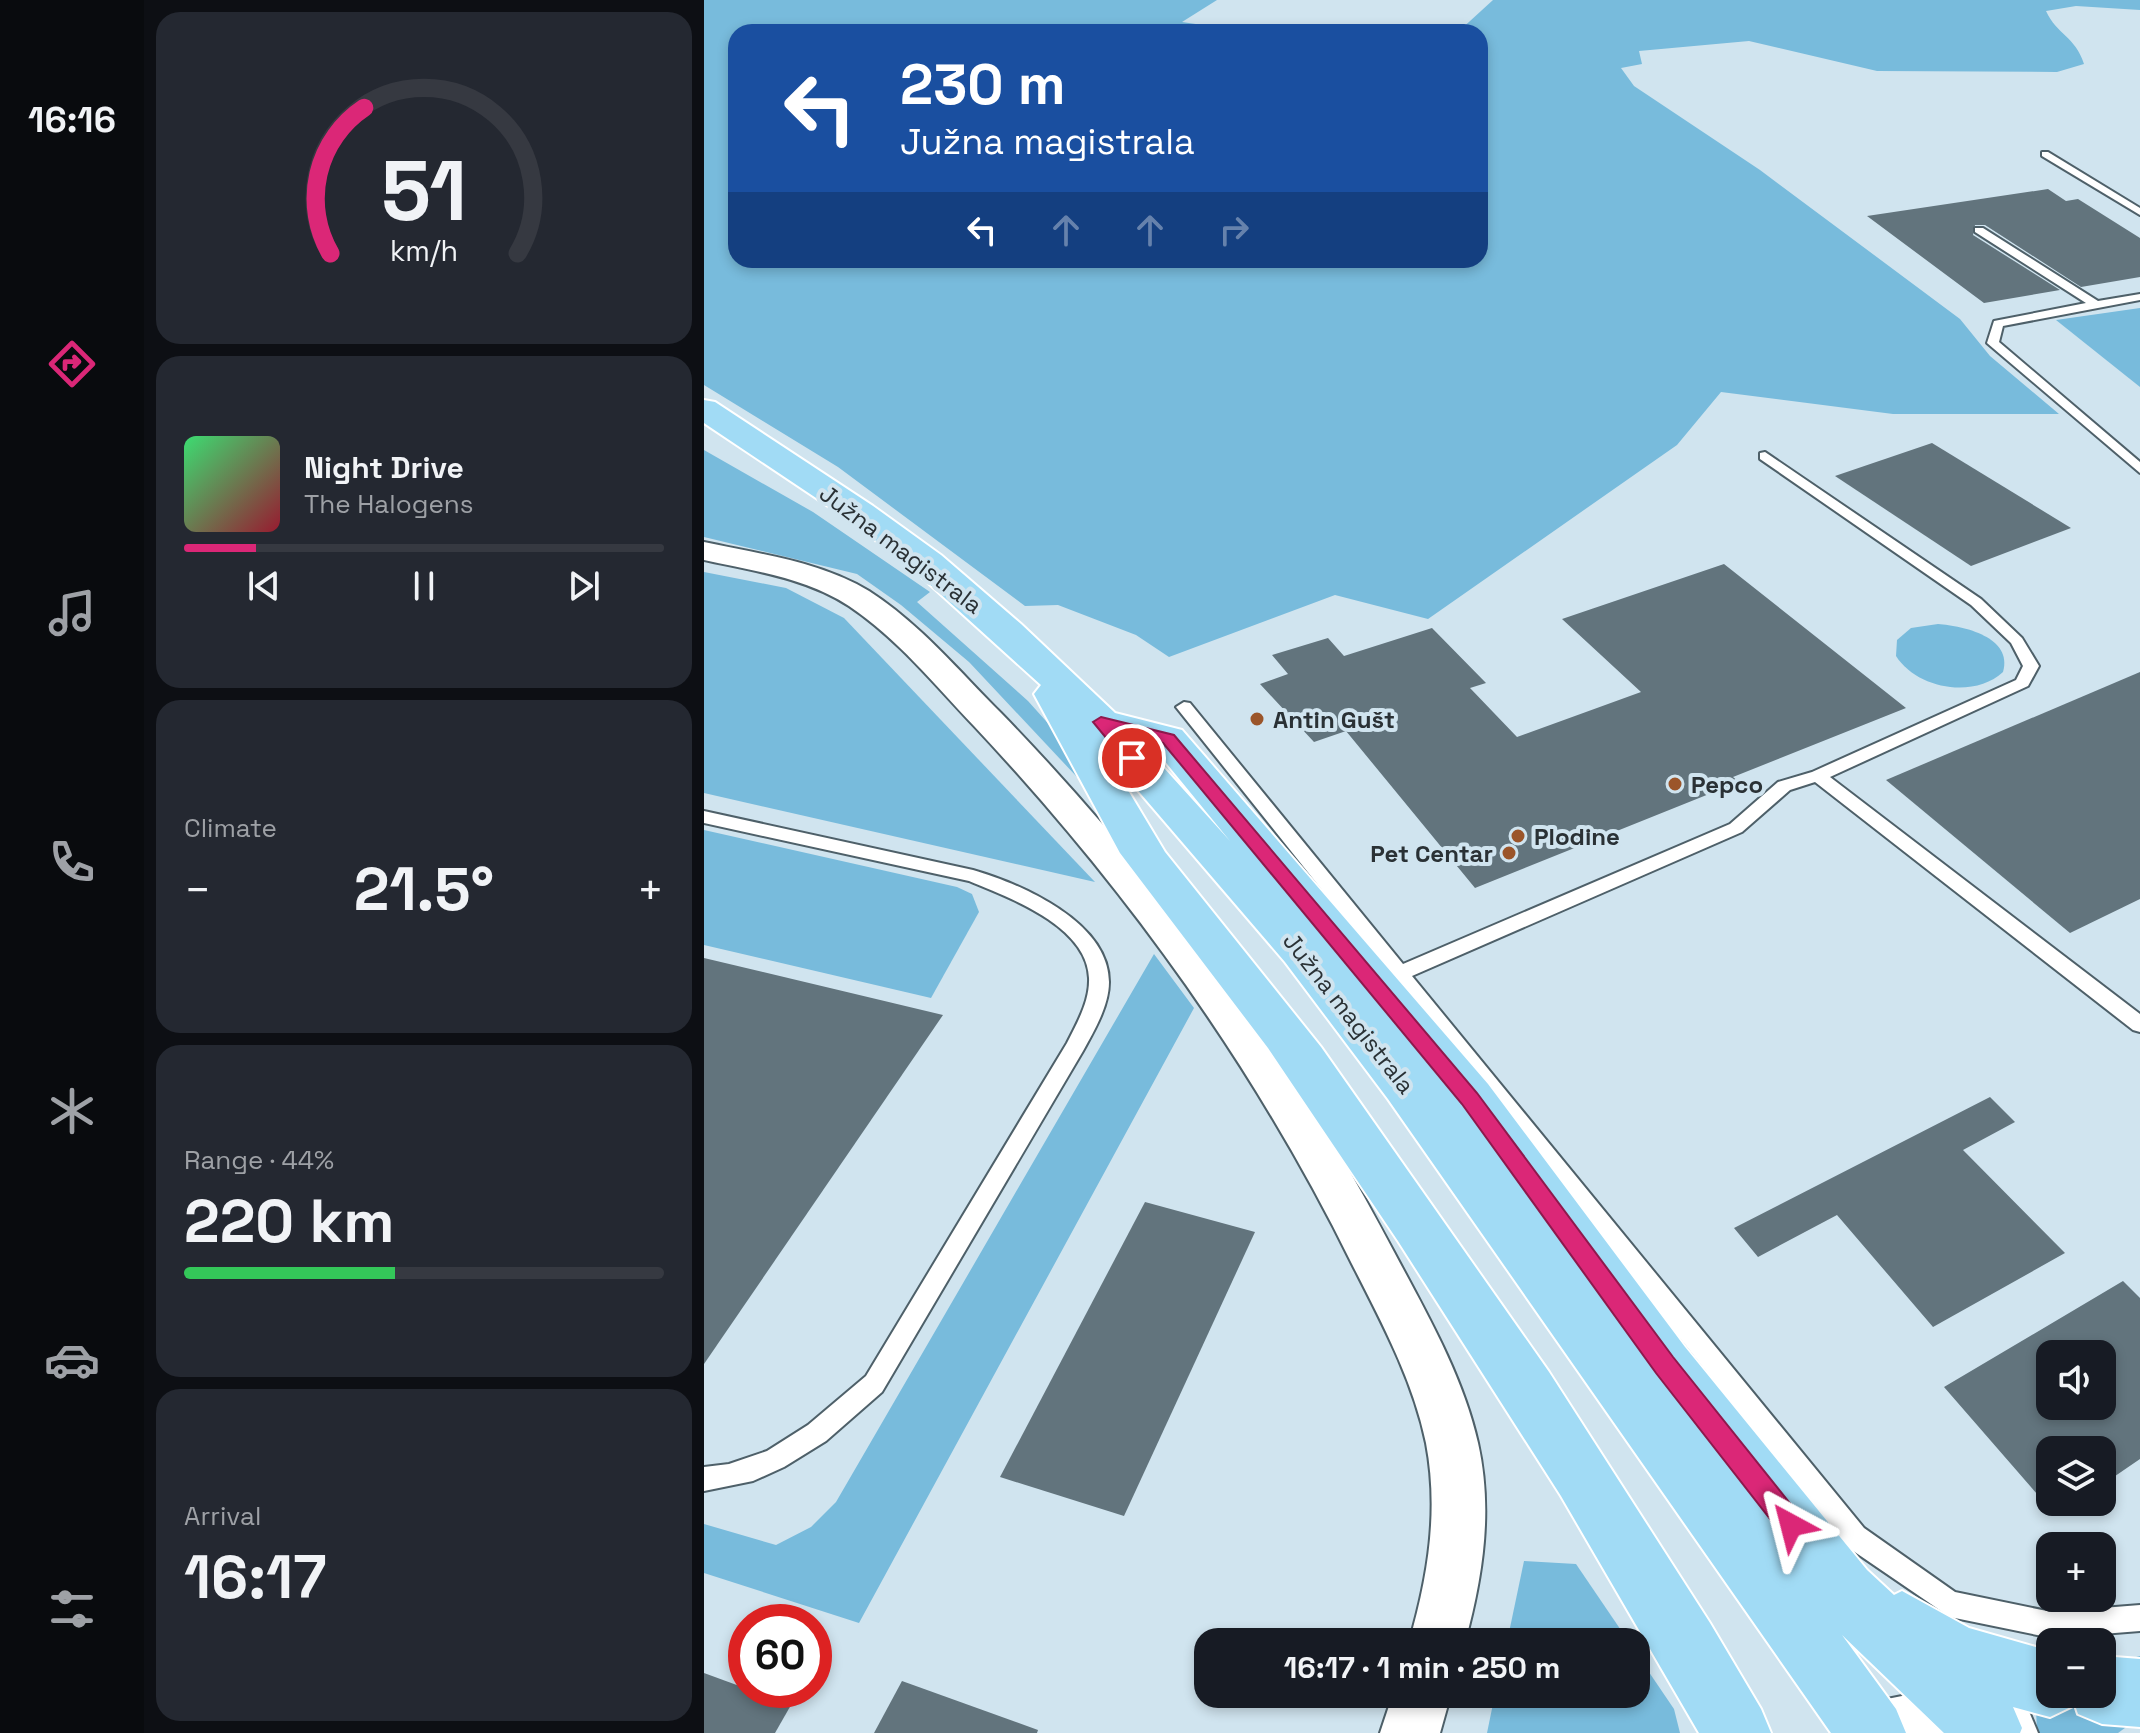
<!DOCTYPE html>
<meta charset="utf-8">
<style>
:root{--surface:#171b24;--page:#242831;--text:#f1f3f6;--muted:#9ea1a6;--line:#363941;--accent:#db2777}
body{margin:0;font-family:"Space Grotesk",sans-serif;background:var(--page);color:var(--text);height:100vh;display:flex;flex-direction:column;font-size:30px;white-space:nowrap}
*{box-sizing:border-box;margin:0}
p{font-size:26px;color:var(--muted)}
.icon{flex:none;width:44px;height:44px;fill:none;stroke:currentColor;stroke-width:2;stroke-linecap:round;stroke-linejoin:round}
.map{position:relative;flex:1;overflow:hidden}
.sheet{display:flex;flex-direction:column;gap:12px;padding:12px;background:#0d0f14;width:560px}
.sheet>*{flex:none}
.banner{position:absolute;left:24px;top:24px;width:760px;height:244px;border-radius:24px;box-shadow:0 4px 12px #0003;background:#1a4fa0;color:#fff;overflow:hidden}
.buttons{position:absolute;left:1332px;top:1340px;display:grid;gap:16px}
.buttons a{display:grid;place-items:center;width:80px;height:80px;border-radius:16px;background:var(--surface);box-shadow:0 4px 12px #0003;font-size:40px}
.speed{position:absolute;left:24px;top:1604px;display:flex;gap:16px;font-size:40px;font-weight:700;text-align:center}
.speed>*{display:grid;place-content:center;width:104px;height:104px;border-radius:50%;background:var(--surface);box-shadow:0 4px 12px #0003;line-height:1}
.speed .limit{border:12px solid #d22;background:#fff;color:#111}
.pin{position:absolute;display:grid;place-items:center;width:68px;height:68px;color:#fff;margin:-34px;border:4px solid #fff;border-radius:50%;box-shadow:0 2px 8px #0007}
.me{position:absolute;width:88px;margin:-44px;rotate:322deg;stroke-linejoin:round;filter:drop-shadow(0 0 6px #0008)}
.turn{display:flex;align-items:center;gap:28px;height:168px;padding:0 40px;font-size:36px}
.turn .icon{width:104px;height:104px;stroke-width:2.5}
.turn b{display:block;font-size:56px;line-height:68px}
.lanes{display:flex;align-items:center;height:76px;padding:0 40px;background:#0003;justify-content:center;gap:40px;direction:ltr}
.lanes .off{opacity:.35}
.big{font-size:60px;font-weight:600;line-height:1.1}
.sheet .widget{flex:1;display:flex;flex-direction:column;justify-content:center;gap:12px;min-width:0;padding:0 28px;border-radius:24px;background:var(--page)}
.sheet .dial{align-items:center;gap:0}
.dial svg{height:208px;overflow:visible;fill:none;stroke:var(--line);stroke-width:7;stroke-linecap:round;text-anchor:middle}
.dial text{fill:var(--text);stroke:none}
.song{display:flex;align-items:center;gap:24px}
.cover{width:96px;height:96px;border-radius:12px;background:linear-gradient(135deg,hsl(140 70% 55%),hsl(350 70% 35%))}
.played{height:8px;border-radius:4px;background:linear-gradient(90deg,var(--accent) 15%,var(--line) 15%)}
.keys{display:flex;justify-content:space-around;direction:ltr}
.heat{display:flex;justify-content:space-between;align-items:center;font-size:44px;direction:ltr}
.charge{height:12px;border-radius:6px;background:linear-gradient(90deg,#34c759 44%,var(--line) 0)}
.trip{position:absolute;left:490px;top:1628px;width:456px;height:80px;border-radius:24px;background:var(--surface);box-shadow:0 4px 12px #0003;font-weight:600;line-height:80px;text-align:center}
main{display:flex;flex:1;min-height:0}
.tab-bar{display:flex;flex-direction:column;width:144px;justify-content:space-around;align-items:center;background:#090b0e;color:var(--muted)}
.tab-bar .icon{width:56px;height:56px}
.tab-bar .active{color:var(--accent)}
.tab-bar b{font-size:36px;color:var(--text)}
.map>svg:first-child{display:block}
.green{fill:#78bbdc}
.building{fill:#62747d;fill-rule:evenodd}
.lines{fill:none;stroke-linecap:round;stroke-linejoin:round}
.service-casing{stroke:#4e6069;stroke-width:4}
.minor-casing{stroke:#4e6069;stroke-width:4}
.tertiary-casing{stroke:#4e6069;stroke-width:4}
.primary-casing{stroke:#fff;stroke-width:4}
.service{fill:#fff;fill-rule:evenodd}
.minor{fill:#fff;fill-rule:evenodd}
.tertiary{fill:#fff;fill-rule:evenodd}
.primary{fill:#a1dbf5;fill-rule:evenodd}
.route{fill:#db2777;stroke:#8e194d;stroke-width:2}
.poi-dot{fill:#9b552a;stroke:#d0e4ef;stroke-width:3}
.labels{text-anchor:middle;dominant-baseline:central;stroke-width:8;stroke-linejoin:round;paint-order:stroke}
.street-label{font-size:24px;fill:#2a3135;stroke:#d0e4ef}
.poi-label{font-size:24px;font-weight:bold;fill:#2a3135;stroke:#d0e4ef;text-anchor:start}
</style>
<main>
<nav class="tab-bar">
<b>16:16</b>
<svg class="icon active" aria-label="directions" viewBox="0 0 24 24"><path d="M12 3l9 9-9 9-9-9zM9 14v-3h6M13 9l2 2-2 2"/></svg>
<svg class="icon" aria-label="music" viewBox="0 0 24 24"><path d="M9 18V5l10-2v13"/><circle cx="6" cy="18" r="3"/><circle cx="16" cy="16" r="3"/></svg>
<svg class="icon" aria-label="phone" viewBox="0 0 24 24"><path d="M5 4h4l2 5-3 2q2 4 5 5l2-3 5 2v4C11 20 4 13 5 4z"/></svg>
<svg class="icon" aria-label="climate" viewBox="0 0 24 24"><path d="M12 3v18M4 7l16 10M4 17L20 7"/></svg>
<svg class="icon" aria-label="car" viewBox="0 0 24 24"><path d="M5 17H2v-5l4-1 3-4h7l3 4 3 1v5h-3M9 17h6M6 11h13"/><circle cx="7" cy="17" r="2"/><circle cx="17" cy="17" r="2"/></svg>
<svg class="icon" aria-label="filters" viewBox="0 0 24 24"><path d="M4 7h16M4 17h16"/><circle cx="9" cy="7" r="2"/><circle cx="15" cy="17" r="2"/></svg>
</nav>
<section class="sheet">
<div class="widget dial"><svg viewBox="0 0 100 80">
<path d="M14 69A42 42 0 1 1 86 69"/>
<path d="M14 69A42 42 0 0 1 27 13" stroke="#db2777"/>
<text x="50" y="56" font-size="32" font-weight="700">51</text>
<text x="50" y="72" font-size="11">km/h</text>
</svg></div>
<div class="widget">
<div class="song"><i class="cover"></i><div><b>Night Drive</b><p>The Halogens</p></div></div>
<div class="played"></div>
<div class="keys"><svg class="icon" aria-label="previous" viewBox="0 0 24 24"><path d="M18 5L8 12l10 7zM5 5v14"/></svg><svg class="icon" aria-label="pause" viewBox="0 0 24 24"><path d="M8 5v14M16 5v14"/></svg><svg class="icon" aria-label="next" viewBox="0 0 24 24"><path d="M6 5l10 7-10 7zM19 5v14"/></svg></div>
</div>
<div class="widget"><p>Climate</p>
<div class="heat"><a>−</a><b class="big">21.5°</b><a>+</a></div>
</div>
<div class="widget"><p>Range · 44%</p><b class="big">220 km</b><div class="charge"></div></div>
<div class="widget"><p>Arrival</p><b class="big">16:17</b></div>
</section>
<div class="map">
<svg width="1436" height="1733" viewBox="0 0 1436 1733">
<rect width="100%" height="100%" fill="#d0e4ef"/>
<!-- green -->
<g class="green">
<path d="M0 0H513L478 22 546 32H32V260H776V32H754L789 0H1436V10L1372 6 1342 11C1353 35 1371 36 1380 64L1353 72 1173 71 1045 41 935 51 938 64 917 68 930 86 1056 170 1256 319 1286 356 1355 414H1189L1017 392 973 445 724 619 631 595 465 657 432 635 354 605 321 606 134 467 0 385Z"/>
<path d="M1436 308V387L1352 320Z"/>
<path d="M0 450 109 512 226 592 213 602 324 701 385 769 403 809 265 662 197 605 153 574 0 537Z"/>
<path d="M0 572 82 588 140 618 391 882 0 793Z"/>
<path d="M1234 624C1260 626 1309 637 1299 672 1270 699 1213 689 1192 656L1193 640 1207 628Z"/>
<path d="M0 830 253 887 268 894 275 912 227 998 0 945Z"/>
<path d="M450 954 490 1008 155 1623 0 1573V1524L72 1545 107 1527 132 1502Z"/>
<path d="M820 1561 872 1564 925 1642H803Z"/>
<path d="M932 1653 970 1709 976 1733H783L791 1694H932Z"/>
<path d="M1436 1656V1717L1414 1733H1333L1330 1658 1346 1694H1398L1409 1663Z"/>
</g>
<!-- building -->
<g class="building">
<path d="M1344 189 1362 201 1374 199 1436 238V277L1377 287 1281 225H1271L1269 235 1356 290 1280 303 1163 216Z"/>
<path d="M1228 443 1367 528 1267 566 1131 476Z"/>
<path d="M1020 564 1202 708 1029 777 1035 782 771 888 642 731 610 742 556 684 584 674 568 655 624 638 640 656 728 628 782 683 766 688 813 737 937 692 858 619Z"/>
<path d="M1436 672V899L1366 933 1182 780Z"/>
<path d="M0 958 239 1015 0 1364Z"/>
<path d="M1286 1097 1311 1122 1259 1150 1361 1253 1229 1327 1133 1215 1054 1257 1030 1228Z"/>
<path d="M441 1202 551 1232 420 1516 296 1477Z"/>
<path d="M1419 1281 1436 1298V1459L1398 1485V1450H1346V1509L1240 1387ZM1346 1354H1398V1406H1346Z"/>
<path d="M0 1673 87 1705 71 1733H0Z"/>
<path d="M198 1681 334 1730 333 1733H170Z"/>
</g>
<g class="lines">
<defs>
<g id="service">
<path d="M1338 152H1344L1436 208V215L1338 156Z"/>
<path d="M1271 228H1279L1394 301 1436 294V300L1299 326 1295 342 1436 462V473L1283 343 1290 321 1382 303 1271 232Z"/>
<path d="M1061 452 1277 599 1318 638 1335 666 1324 686 1126 777 1436 1014V1032L1429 1030 1111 782 1086 790 1038 832 708 976 1160 1528 1251 1592 1348 1612 1436 1605V1631L1348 1638 1246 1617 1142 1546 472 707 480 702 486 703 699 964 1026 824 1074 782 1108 772 1312 680 1319 666 1307 643 1267 605 1056 459V453Z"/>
<path d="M0 811 269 870C317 884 405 922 405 982 405 1006 390 1031 379 1051L178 1392 122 1441 80 1467 49 1481 0 1491V1467L25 1464 63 1451 104 1425 162 1376 363 1043C373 1023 386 1001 385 978 383 926 306 898 265 881L0 823Z"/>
</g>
<g id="minor">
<path d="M0 542C55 554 116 561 165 591 215 623 255 671 297 713 454 875 585 1052 690 1252 722 1312 759 1376 774 1443 789 1510 779 1576 761 1642H705C724 1577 735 1511 722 1443 709 1380 677 1321 648 1264 550 1065 422 888 270 726 231 685 193 638 145 606 102 578 50 571 0 560Z"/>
<path d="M689 1694H747L736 1733H676Z"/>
</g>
<path id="tertiary" d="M1233 1689 1300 1699 1324 1709 1334 1733H1149L1159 1709 1183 1699Z"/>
<path id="primary" d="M0 400 11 402 169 506 237 555 317 624 411 713 478 730 784 1084 981 1347 1163 1570 1190 1595 1198 1591 1265 1628 1346 1651V1694H1398V1656L1436 1659V1727L1398 1724 1374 1714 1371 1705 1346 1717 1309 1707 1318 1728 1316 1733H1240L1138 1635 1192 1709 1202 1733H1127L684 1099 581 962 401 752 461 852 617 1047 845 1372 1006 1623 1057 1709 1067 1733H995L857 1496 694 1241 564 1048 416 853 330 694 337 685 211 571 145 520 0 423ZM440 746 450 748 526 841Z"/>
</defs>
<!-- service casing -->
<use href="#service" class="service-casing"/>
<!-- minor casing -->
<use href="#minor" class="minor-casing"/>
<!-- tertiary casing -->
<use href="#tertiary" class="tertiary-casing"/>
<!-- primary casing -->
<use href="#primary" class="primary-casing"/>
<!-- service -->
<use href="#service" class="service"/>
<!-- minor -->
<use href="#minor" class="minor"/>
<!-- tertiary -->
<use href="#tertiary" class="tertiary"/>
<!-- primary -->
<use href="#primary" class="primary"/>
</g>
<!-- route -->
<path class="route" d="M397 717 470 735 773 1093 969 1357 1096 1516 1100 1525 1096 1533 1087 1537 1077 1533 952 1373 758 1104 459 743 415 732 437 758 428 763 422 762 389 722Z"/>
<!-- markers -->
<g class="poi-dot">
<circle cx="553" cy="719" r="8"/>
<circle cx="971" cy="784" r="8"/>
<circle cx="814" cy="836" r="8"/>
<circle cx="805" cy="853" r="8"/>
</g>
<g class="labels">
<!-- street labels -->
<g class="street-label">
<text transform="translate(197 549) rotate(37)">Južna magistrala</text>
<text transform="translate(645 1013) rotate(52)">Južna magistrala</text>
</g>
<!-- poi labels -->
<g class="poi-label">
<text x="569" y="719">Antin Gušt</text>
<text x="987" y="784">Pepco</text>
<text x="830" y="836">Plodine</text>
<text x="789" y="853" text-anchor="end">Pet Centar</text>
</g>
</g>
</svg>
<div class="buttons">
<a><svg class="icon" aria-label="sound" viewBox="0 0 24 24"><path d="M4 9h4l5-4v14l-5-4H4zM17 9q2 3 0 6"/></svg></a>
<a><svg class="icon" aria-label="layers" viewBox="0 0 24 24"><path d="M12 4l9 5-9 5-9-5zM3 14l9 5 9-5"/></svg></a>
<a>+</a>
<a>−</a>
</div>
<div class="speed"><div class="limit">60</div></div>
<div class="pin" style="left:428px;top:758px;background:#d93025"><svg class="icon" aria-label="arrive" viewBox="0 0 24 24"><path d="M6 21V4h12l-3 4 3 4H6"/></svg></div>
<svg class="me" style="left:1087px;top:1525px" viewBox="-20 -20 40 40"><path d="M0-17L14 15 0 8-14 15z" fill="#db2777" stroke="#fff" stroke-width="4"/></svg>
<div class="trip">16:17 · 1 min · 250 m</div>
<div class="banner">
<div class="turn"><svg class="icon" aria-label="left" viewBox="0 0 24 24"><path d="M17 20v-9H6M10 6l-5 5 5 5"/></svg><div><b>230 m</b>Južna magistrala</div></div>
<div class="lanes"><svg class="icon" aria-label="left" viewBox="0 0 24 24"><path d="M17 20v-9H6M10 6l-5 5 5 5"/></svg><svg class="icon off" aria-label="ahead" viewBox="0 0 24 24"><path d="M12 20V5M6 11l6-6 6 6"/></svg><svg class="icon off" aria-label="ahead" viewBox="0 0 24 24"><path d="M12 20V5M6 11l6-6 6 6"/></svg><svg class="icon off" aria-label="right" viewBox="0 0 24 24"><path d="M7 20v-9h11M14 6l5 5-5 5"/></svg></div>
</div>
</div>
</main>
